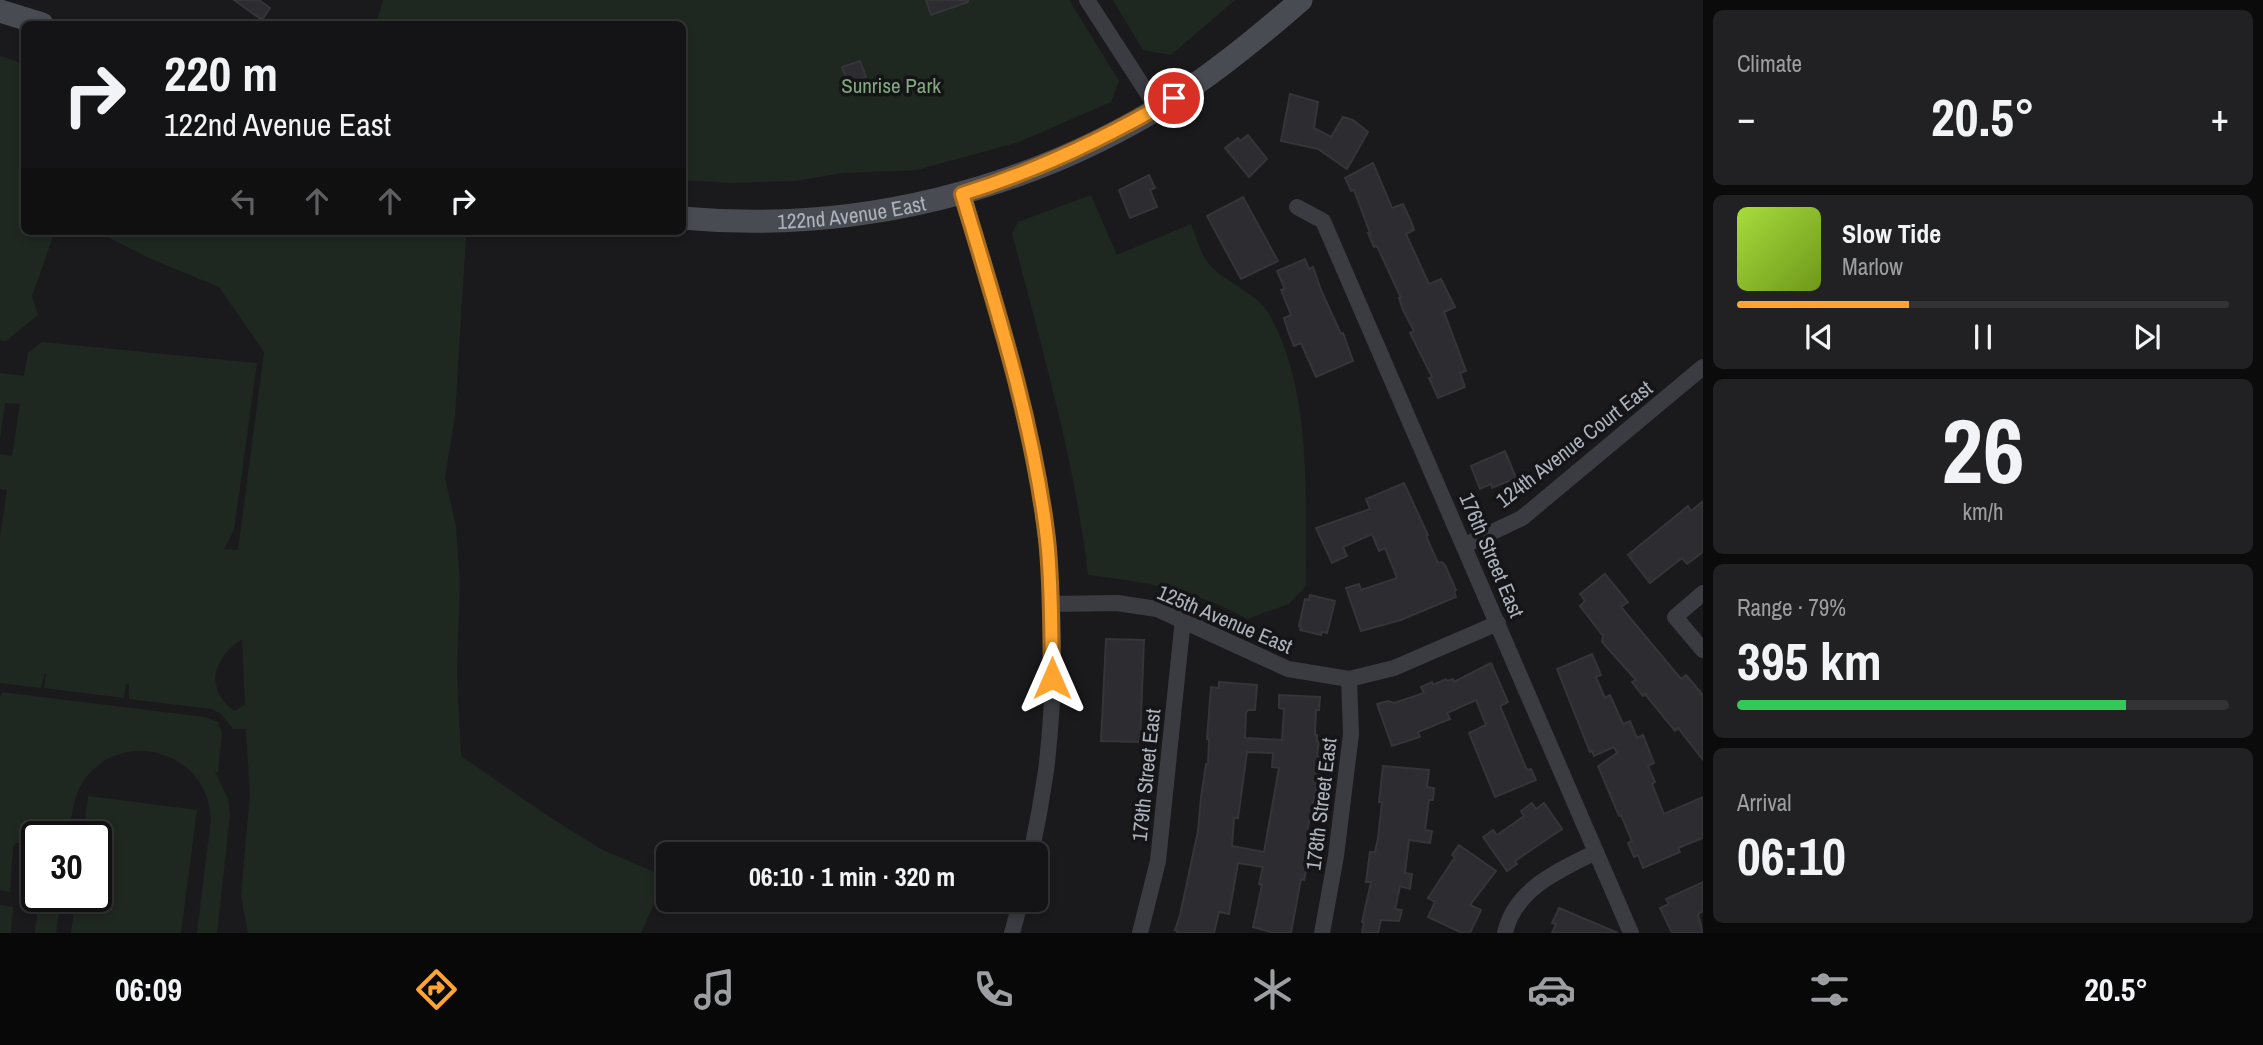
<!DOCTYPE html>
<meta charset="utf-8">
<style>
:root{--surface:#141416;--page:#212123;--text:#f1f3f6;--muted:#9d9ea1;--line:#333335;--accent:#ffa52f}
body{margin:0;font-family:"Archivo Narrow",sans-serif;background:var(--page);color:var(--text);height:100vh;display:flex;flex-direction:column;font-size:26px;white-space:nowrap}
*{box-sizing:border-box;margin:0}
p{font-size:23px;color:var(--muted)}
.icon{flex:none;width:38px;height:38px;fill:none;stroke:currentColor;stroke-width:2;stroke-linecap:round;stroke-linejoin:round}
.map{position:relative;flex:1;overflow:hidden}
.details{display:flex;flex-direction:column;gap:10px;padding:10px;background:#0b0b0c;width:560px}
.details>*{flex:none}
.top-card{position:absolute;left:21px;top:21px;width:665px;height:214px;border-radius:10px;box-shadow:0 4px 10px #0003,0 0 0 2px var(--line);background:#141416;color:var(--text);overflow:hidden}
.speed{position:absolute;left:21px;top:821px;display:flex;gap:14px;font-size:35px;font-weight:700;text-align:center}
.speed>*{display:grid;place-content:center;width:91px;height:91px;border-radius:50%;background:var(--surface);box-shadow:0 4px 10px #0003,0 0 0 2px var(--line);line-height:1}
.speed .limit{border:4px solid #111;border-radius:10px;background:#fff;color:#111}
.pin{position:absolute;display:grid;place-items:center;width:60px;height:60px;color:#fff;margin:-30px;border:4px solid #fff;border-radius:50%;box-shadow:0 2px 7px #0007}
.me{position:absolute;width:77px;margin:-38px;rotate:0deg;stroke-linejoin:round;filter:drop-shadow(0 0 5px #0008)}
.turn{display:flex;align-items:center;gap:24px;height:147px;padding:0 28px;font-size:32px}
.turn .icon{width:91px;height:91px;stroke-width:2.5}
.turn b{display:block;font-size:49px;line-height:60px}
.lanes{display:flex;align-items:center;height:66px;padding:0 28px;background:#0003;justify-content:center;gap:35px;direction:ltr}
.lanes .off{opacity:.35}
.big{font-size:52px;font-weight:700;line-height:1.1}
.details .widget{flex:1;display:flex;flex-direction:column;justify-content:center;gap:10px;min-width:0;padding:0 24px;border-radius:10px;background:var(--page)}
.details .dial{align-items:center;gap:0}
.dial b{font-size:91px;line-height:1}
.song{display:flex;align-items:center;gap:21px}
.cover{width:84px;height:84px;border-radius:10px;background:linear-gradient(135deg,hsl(80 70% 55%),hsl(80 70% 35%))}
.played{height:7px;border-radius:4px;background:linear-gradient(90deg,var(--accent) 35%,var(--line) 35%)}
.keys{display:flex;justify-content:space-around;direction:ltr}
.heat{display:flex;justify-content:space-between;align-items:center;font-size:38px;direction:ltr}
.charge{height:10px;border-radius:5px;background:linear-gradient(90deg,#34c759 79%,var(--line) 0)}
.trip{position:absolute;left:656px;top:842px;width:392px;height:70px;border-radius:10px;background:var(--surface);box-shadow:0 4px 10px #0003,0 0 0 2px var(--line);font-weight:700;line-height:70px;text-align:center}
.menu{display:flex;height:112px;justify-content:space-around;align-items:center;background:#080809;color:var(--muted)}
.menu .icon{width:49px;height:49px}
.menu .on{color:var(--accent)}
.menu b{font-size:32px;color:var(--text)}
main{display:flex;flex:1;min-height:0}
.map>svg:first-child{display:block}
.green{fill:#1f2820;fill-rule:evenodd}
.building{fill:#2d2d31;stroke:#343439;stroke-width:2;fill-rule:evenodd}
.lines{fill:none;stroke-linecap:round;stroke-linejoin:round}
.street{stroke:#3b3c42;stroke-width:16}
.secondary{stroke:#484c52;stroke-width:23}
.route-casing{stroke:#a66b1f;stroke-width:18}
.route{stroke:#ffa52f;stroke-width:12}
.labels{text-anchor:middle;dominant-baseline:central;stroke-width:7;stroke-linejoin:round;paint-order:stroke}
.park-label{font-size:21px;fill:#83a981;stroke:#151518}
.street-label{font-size:21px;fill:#acb3bd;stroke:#151518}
</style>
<main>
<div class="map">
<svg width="1703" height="933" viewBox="0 0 1703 933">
<rect width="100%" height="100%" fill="#1a1a1d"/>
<!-- green -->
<g class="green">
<path d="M383 0H1069L1119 81 1111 102 1019 142 917 170 843 173 796 181 729 183 683 180 682 24H376Z"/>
<path d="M1113 0H1235L1171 55 1143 50Z"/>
<path d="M0 56 24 64V231H55L32 296 38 315 6 341 0 340Z"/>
<path d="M1091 195 1117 255 1191 224C1196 236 1200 252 1208 263 1223 282 1258 293 1269 314 1313 391 1305 500 1306 586L1289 604 1247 619C1197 590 1145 582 1088 575 1075 459 1041 346 1012 233L1018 222Z"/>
<path d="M96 231H460L466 235 455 416 445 478 456 527 460 582 457 672 461 756 551 818 601 849 666 877 641 933H248L241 895 250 794 246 729H233L220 713 211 709 129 699V684H126L124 698 44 688 46 674 45 673 41 688 0 683V538L7 490 0 489V454L12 456 20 404 5 403 0 440V373L24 376 28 353 42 342 257 363 234 530 224 549 238 550 264 352 219 287 151 259ZM242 639 245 705 234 711C204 688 213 658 242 639Z"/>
<path d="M2 692 204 717 218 722 222 733 218 773 215 771 228 799 230 815 217 933H197C200 908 203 883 206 858 208 841 213 822 209 805 197 749 123 732 87 776 73 793 72 815 69 836H37V843H16L13 847 10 892 0 890V698Z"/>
<path d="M88 796 197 810 181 933H71L76 896H96V836H83Z"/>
<path d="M39 896H61L56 933H35Z"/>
<path d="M0 905 13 907 11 933H0Z"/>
</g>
<!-- building -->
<g class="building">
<path d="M234 0H259L270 8 262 20Z"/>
<path d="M926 0H968V2L931 15Z"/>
<path d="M860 61 866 77 848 83 842 67Z"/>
<path d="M1290 94 1318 102 1314 128 1331 137 1343 117 1353 120 1368 132 1347 169 1318 149 1281 141Z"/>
<path d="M1248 135 1267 159 1249 177 1225 148 1238 138 1240 141Z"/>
<path d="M1373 163 1392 208 1403 204 1411 221 1414 230 1406 234 1429 284 1441 279 1455 307 1444 312 1466 371 1460 373 1465 387 1438 398 1429 378 1432 377 1410 333 1414 331 1403 310 1399 298H1401L1377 246 1374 247 1368 233H1370L1354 190 1351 191 1345 178Z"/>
<path d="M1149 175 1155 188 1150 190 1157 207 1130 218 1119 190Z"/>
<path d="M1243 197 1278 261 1241 279 1207 216Z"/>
<path d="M1305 259 1309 269 1313 267 1321 290 1341 334 1343 333 1353 361 1316 377 1301 343 1294 346 1289 334 1284 318 1291 315 1281 290 1285 289 1277 271Z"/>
<path d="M1505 451 1516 478 1492 488 1491 484 1480 489 1471 466Z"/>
<path d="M1404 483 1428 535 1426 536 1438 563 1442 562 1445 565 1456 590 1454 591 1456 597 1401 620 1361 631 1346 588 1359 584 1361 590 1397 578 1385 548 1379 551 1372 534 1343 547 1347 556 1332 563 1316 528 1370 509 1366 499Z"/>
<path d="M1703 501V552L1687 564 1682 558 1650 583 1628 555 1688 506 1691 511Z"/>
<path d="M1605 574 1628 602 1621 607 1681 679 1686 675 1703 695V760L1678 728 1675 731 1645 694 1643 696 1632 682 1636 680 1602 642 1603 636 1580 606 1585 601 1580 594Z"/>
<path d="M1310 595 1335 601 1327 633 1322 632 1321 635 1300 630 1301 626H1299L1305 599 1309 600Z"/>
<path d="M1106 639 1144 640 1140 742 1101 741Z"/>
<path d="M1592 654 1601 675 1596 677 1605 698 1610 695 1623 724 1630 721 1637 738 1643 735 1654 763 1648 766 1655 782 1652 784 1664 814 1703 797V838L1678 848 1680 852 1643 868 1638 855 1634 857 1628 843 1632 841 1621 815 1619 816 1598 766 1617 753 1614 747 1594 756 1592 751 1590 752 1557 669Z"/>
<path d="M1491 663 1508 702 1500 706 1527 770 1531 769 1536 780 1495 797 1469 733 1486 725 1476 700 1447 713 1450 719 1418 732 1420 737 1392 746 1377 704 1388 701 1394 703 1424 693 1421 687 1432 682 1433 685 1446 679 1447 681 1453 679 1454 682Z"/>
<path d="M1219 682 1257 685 1255 710H1248L1246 713 1245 738 1282 740 1284 709 1279 708V695L1320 697 1319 710H1316L1315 735H1317V741H1319L1317 755 1321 760 1320 772 1308 826 1307 842 1310 843 1307 867 1304 880 1301 879 1291 933H1274L1253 927 1262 885 1259 884 1263 867 1238 863 1229 914 1219 912 1214 933H1177L1178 931 1175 930 1180 915 1198 831 1201 797 1206 764H1208L1209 739H1207L1211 687 1219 688ZM1247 752 1273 753 1272 767 1279 768 1264 852 1232 846 1234 818H1238Z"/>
<path d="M1383 766 1429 770 1427 787 1434 788 1433 800H1429L1425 830 1432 831 1430 843 1409 840 1405 873 1412 874 1410 889 1400 886 1395 909 1402 910 1399 921 1381 920 1378 933H1362L1364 923 1362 922 1371 882H1366L1370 852H1375L1378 838 1382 802H1379Z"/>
<path d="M1532 803 1536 809 1544 803 1562 829 1515 861 1517 864 1507 871 1483 837 1493 830 1497 835 1524 816 1521 811Z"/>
<path d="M1459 845 1496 871 1470 905 1481 910 1470 933H1462L1428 917 1435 902 1428 898 1455 857 1452 855Z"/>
<path d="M1703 882V911L1698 914 1703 933H1672L1660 908 1669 904 1666 899Z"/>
<path d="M1559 908 1618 933H1552L1556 924 1552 923Z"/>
</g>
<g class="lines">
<!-- street -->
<g class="street">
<path d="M1087 0 1157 108"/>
<path d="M962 194C989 285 1020 376 1036 470 1054 568 1058 672 1046 771 1042 798 1037 826 1031 854"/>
<path d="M1297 207 1323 221 1631 933"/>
<path d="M1465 545 1522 518 1703 367"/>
<path d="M1703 593 1675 617 1703 650"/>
<path d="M1051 604 1117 603 1157 609 1288 669 1349 679 1394 668 1498 623"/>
<path d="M1012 933 1021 900"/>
<path d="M1140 933 1158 861 1183 619"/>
<path d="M1322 933 1336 856 1351 734 1349 679"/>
<path d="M1505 933C1514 890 1560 869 1596 852"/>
</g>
<!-- secondary -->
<g class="secondary">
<path d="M0 11 42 24"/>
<path id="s1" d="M682 218C855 234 1029 191 1175 98 1220 69 1261 35 1301 0"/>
</g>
</g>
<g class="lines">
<defs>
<path id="route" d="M1052 678C1051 632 1052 585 1047 539 1033 421 996 307 962 194 1037 171 1106 138 1174 98"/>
</defs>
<!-- route casing -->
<use href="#route" class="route-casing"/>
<!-- route -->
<use href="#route" class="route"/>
</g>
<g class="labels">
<!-- park labels -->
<g class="park-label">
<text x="891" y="85">Sunrise Park</text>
</g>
<!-- street labels -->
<g class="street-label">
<text stroke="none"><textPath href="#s1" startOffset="170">122nd Avenue East</textPath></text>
<text transform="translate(1574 444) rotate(-38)">124th Avenue Court East</text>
<text transform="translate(1492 555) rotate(67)">176th Street East</text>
<text transform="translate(1225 619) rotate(23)">125th Avenue East</text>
<text transform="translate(1146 775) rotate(-84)">179th Street East</text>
<text transform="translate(1321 804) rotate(-83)">178th Street East</text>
</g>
</g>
</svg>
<div class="speed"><div class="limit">30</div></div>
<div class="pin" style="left:1174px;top:98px;background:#d93025"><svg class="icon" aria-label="arrive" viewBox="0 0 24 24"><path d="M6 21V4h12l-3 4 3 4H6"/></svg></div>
<svg class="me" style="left:1052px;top:678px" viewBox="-20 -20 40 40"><path d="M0-17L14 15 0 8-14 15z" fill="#ffa52f" stroke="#fff" stroke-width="4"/></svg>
<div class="trip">06:10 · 1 min · 320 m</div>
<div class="top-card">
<div class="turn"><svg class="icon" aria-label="right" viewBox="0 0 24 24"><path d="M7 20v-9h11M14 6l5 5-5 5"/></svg><div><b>220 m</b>122nd Avenue East</div></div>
<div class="lanes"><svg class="icon off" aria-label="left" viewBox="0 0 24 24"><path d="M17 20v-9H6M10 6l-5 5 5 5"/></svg><svg class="icon off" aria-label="ahead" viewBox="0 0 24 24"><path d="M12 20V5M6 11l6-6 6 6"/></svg><svg class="icon off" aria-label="ahead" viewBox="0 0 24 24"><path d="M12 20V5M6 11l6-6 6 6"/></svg><svg class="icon" aria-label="right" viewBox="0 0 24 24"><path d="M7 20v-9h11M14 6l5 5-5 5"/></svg></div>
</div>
</div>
<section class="details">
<div class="widget"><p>Climate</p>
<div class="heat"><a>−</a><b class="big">20.5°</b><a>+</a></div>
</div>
<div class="widget">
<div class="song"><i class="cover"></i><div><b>Slow Tide</b><p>Marlow</p></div></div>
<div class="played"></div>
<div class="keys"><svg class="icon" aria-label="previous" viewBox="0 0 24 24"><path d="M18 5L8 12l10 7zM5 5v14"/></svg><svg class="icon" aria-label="pause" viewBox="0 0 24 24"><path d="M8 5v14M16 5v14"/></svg><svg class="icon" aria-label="next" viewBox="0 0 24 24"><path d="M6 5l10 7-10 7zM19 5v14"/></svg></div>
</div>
<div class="widget dial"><b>26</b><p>km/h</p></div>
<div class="widget"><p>Range · 79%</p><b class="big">395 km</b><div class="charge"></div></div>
<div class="widget"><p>Arrival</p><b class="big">06:10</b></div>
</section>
</main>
<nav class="menu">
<b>06:09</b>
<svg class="icon on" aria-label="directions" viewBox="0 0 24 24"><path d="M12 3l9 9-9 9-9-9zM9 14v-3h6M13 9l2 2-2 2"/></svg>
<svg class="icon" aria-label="music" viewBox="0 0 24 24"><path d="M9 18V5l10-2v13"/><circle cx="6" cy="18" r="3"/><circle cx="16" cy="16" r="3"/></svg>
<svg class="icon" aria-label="phone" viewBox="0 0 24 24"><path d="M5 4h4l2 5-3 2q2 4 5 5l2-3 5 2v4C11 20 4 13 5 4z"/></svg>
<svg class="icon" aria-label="climate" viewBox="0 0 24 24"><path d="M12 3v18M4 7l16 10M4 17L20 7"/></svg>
<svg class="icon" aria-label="car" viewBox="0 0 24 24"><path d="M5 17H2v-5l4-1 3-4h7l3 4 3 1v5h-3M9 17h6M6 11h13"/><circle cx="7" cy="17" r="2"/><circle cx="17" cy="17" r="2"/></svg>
<svg class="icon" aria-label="filters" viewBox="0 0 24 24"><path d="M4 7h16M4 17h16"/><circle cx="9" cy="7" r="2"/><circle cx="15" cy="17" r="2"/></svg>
<b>20.5°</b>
</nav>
